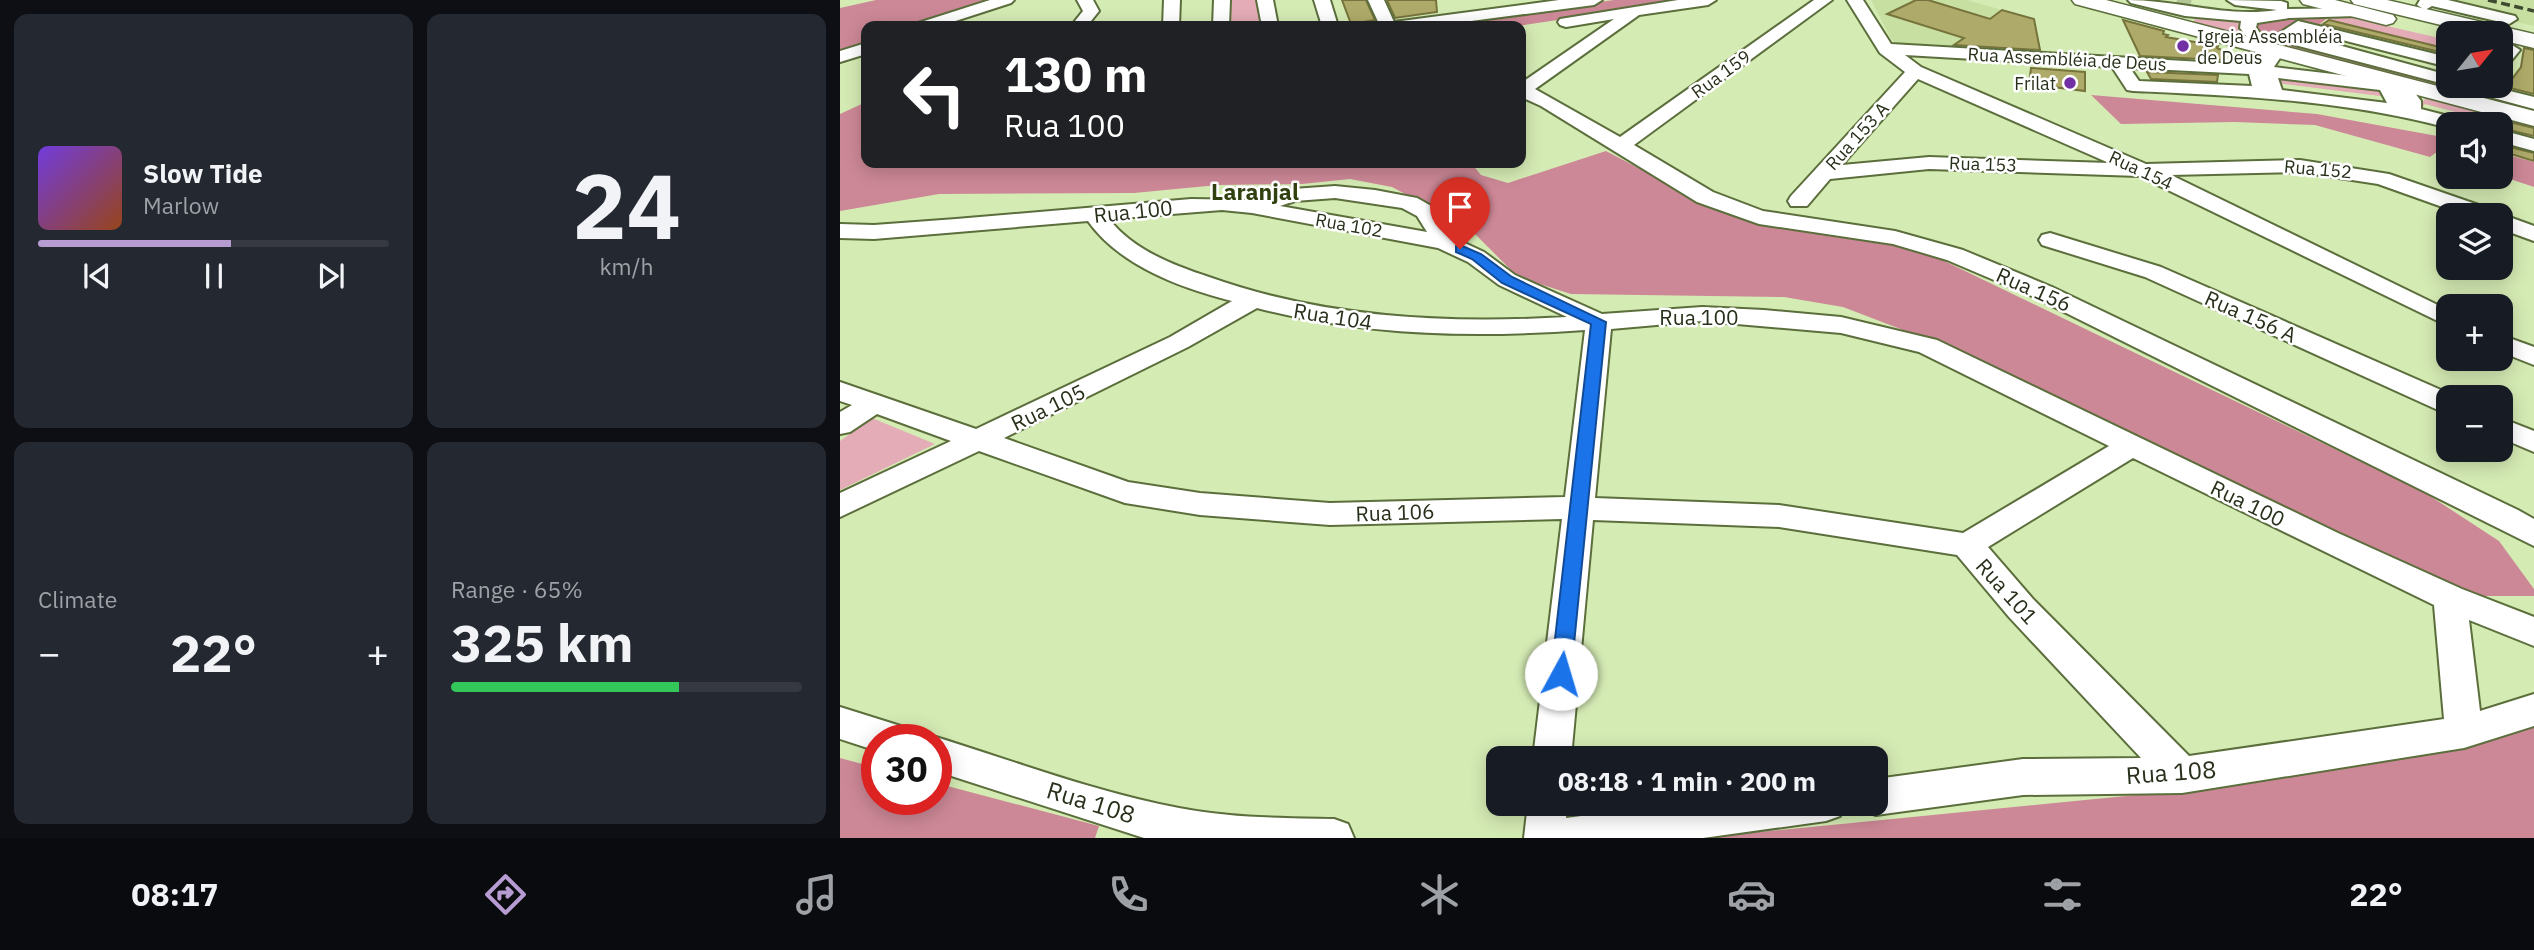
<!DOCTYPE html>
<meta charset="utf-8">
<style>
:root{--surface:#171b24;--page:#242831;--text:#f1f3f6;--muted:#9ea1a6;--line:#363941;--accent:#b79cd2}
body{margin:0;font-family:"IBM Plex Sans",sans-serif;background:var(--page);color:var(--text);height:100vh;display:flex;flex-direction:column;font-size:26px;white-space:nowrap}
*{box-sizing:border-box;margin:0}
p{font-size:23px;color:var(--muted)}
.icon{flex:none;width:38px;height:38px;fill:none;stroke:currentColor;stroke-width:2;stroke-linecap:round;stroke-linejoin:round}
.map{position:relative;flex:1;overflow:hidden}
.details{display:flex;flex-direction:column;gap:14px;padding:14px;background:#0d0f14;width:840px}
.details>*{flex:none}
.top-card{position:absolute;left:21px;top:21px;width:665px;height:147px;border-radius:14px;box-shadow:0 4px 18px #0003;background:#202124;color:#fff;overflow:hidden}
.needle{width:46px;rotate:60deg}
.controls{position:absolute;left:1596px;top:21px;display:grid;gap:14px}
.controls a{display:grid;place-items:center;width:77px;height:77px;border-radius:14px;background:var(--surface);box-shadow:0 4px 18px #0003;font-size:35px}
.speed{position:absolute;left:21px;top:724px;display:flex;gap:14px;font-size:35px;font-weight:700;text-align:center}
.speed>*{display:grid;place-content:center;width:91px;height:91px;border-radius:50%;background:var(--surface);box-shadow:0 4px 18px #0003;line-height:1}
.speed .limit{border:10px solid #d22;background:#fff;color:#111}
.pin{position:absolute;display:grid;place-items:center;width:60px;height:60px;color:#fff;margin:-72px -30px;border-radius:50% 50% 50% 0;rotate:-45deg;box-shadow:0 0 7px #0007}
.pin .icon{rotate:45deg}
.me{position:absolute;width:77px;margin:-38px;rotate:6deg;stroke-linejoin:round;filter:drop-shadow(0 0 5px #0008)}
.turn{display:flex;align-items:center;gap:24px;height:147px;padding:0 28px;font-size:32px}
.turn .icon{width:91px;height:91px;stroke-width:2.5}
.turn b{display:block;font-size:49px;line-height:60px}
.big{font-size:52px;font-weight:800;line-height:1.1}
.details .widget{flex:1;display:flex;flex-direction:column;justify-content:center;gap:10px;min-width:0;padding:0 24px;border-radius:14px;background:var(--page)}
.details .dial{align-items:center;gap:0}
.dial b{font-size:91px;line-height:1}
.song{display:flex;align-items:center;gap:21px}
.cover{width:84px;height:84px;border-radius:10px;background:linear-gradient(135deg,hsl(260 70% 55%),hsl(20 70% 35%))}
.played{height:7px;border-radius:4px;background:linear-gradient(90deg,var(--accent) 55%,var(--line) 55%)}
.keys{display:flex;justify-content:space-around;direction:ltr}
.heat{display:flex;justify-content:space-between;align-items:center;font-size:38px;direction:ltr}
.charge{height:10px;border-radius:5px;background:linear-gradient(90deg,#34c759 65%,var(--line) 0)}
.details .tiles{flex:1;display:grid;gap:14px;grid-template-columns:repeat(2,1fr)}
.trip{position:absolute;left:646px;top:746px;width:402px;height:70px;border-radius:14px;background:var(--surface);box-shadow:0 4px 18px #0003;font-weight:800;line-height:70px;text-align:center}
.tabs{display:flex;height:112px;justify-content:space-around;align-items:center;background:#090b0e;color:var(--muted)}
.tabs .icon{width:49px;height:49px}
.tabs .current{color:var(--accent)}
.tabs b{font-size:32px;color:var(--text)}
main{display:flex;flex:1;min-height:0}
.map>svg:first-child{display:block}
.built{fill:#c7e0a2}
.green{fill:#e4acb7}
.forest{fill:#cd8897}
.building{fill:#aeab6a;stroke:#76733c;stroke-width:2}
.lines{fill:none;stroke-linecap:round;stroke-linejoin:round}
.minor-tunnel{stroke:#b2c695;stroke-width:18;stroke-dasharray:18 9;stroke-linecap:butt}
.minor-casing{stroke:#5b6e3c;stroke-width:4}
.major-casing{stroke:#5b6e3c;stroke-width:3}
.minor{fill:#fff;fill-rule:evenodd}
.major{fill:#fff;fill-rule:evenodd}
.rail{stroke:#3f4a30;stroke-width:3.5;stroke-dasharray:9 4.5;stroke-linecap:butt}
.route{fill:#1a73e8;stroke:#114b97;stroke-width:2}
.poi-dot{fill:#7131a5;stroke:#fff;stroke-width:2.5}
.labels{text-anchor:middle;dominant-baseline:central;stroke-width:5;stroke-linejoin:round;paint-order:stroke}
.far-poi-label{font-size:18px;fill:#27301a;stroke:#fff;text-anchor:start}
.far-street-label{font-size:18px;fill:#27301a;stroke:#fff}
.street-label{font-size:21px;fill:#27301a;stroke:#fff}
.far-district-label{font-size:23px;font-weight:bold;fill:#30400e;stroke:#fff}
.near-street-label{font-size:24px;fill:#27301a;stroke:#fff}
</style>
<main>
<section class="details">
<div class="tiles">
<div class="widget">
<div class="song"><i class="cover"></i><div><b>Slow Tide</b><p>Marlow</p></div></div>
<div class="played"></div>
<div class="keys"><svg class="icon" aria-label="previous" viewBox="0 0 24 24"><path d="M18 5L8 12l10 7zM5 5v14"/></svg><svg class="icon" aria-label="pause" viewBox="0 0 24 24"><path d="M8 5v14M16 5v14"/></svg><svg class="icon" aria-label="next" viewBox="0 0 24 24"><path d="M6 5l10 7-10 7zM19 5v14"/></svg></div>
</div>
<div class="widget dial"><b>24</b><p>km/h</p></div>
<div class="widget"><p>Climate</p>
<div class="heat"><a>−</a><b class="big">22°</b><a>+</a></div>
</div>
<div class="widget"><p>Range · 65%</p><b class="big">325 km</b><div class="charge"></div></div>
</div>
</section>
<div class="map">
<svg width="1694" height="838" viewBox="0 0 1694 838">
<rect width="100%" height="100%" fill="#d5ebb4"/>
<!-- built -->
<g class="built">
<path d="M1031 0H1127L1162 10 1109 48 1071 46 1054 42 1050 37Z"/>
<path d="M1583 0H1694V26L1662 19Z"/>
</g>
<!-- green -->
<g class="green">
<path d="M389 0H418L424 26H389Z"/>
<path d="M1495 14 1608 40V49L1486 19 1476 27 1453 25 1442 35 1453 41 1608 83V86H1620L1694 105V114L1438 48 1424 40 1414 26C1428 11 1475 13 1495 14Z"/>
<path d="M1357 15 1404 20 1410 41 1353 23Z"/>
<path d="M1434 78 1545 92 1548 97 1436 83Z"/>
<path d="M1586 98 1694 126V133L1585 104 1578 112 1575 111Z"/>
<path d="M32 418 95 444 0 490V441Z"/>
</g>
<!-- forest -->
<g class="forest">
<path d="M36 0H145L71 26H26V43L0 52V8Z"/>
<path d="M774 0H853L678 26H582Z"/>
<path d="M1479 14 1486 19 1476 27 1442 33 1608 83V86H1620L1694 105V114L1427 43 1415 29 1416 23 1420 20Z"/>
<path d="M1251 95 1477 114 1608 138V147L1605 146 1590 157 1475 125 1395 122 1281 124Z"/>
<path d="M26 102V163H634L632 164 641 175 668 183 766 151 865 203 1067 243 1584 492 1659 541 1694 589V596H1637L1575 576 1097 343 1003 307 944 297 731 294 678 277 629 228 552 187 510 179 462 184 378 185 294 193 99 194 0 211V114Z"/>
<path d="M1661 153 1694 162V187L1661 176Z"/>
<path d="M1694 723V838H859L1316 793Z"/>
<path d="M0 758 37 768V800H96V783L259 826 255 838H0Z"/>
</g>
<!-- building -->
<g class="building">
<path d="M502 0H526L535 20 511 24Z"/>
<path d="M547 0H596L597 12 555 18Z"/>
<path d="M1076 0H1088L1150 19 1162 10 1194 19 1200 50 1114 45 1124 38 1047 14Z"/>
<path d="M1283 20 1324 31 1323 34 1328 35 1326 37 1378 46 1377 48 1384 51 1382 60 1300 56Z"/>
<path d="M1489 20 1608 49V54L1483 24Z"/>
<path d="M1684 48 1694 50V94L1666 87 1681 67Z"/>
<path d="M1191 68 1245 72V91L1189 84Z"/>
<path d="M1307 72 1378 75 1377 82 1311 79Z"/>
<path d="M1661 120 1694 128V136L1661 128Z"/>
<path d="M1661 145 1694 153V161L1661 151Z"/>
</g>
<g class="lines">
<!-- minor-tunnel -->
<path class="minor-tunnel" d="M1337 0 1351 3"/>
<defs>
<g id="minor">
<path d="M150 0H174L171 3 100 26H76L78 23Z"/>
<path d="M237 0H253L259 11 247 26H231L243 11Z"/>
<path d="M324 0H340L339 26H323Z"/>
<path d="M374 0H390L389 26H373Z"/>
<path d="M417 0H433L438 26H422Z"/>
<path d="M474 0H490L498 26H482Z"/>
<path d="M528 0H544L554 22 719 0H762L754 5 593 26H540Z"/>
<path d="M838 0H876L868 5 799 15 695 89 780 137 974 0H992L794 145 873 192 923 211 1055 231 1123 250 1212 287 1678 510 1694 519V546L1194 297 1107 260 1053 244 919 224 857 202 701 106 681 97V83L774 19 726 27 720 25 718 22 720 19Z"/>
<path d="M1007 0H1023L1051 44 1415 65 1422 58 1400 28 1401 21 1345 16 1291 3 1288 0C1338 0 1387 18 1437 10L1395 5 1387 0 1441 1 1447 3V9L1523 8 1525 11 1517 16 1449 18 1417 23 1416 28 1440 58 1434 67 1578 84 1581 88 1575 93 1581 101V109L1624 120 1626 124H1608V128C1506 100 1399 96 1293 91L1287 90 1272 67 1065 55 1081 67 1306 164 1460 160 1549 174 1653 210 1656 215H1625L1538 184 1460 172 1331 175 1608 310V326L1299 176 1089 169 990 179 967 206H951L948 201 951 196 1065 72 1040 53ZM1290 68 1409 74 1412 86 1299 81ZM1438 78 1540 90 1547 103 1442 90ZM1078 79 1269 163 1089 157 1002 165Z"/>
<path d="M1580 0H1608L1675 16 1677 19 1669 24 1592 6 1585 10 1577 5Z"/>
<path d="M1458 21 1608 57V67L1471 32 1458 34 1608 75V85L1451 44 1438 34Z"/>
<path d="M26 43V54L0 62V51Z"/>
<path d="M1672 45 1680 50 1667 66 1661 67V52Z"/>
<path d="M1621 86H1650L1694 97V109L1624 90Z"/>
<path d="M1661 130 1694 139V151L1661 142Z"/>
<path d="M495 186 535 190 577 198 593 207 612 237 644 252 675 275 762 314 862 307 924 310 1001 317 1097 340 1498 533 1622 589 1694 617V646L1629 620 1640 711 1694 694V726L1624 748 1342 793 1183 795 1036 815 1022 810 1019 803H1036V779L1183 759 1301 758 1169 617 1117 555 939 527 753 520 731 758H693L722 519 490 525 360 515 285 503 139 451 0 517V493L111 441 37 414 10 432 0 434V412L12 405 0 401V382L136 429 330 337 392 301C341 288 280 266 248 221L34 239 0 238V224L34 225 116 219 351 199 413 200 453 189ZM495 198 562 208 577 216 587 232 440 206 455 201ZM382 210 412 213 598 248 628 262 659 285 727 317C606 324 484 318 369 277 333 265 293 250 269 219ZM417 308C524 336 635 338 745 330L725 497 490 503 360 493 288 482 164 438 348 347ZM862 321 1001 333 1079 352 1269 446 1123 533 939 505 755 498 771 329ZM1293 458 1594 605 1604 719 1349 756 1193 599 1148 547Z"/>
<path d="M1661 214 1694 226V241L1661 229V215H1658Z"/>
<path d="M1210 233 1321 267 1617 397H1608V413L1598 410 1305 277 1202 245 1199 240 1202 235Z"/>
<path d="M1661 335 1694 347V365L1661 352Z"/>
<path d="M1661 418 1694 431V452L1661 438Z"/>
<path d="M0 707 67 728 73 740H37V751L0 739Z"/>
<path d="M96 737C176 762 256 792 339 808 390 818 442 818 494 819L508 824 514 838H304L96 771V740H87Z"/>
<path d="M688 803H728L726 818 841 803H1006L1000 816 986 821 863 838H684Z"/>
</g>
<g id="major">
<path d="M1232 0H1266L1694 111V126L1235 4Z"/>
<path d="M1460 0H1495L1553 15 1556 19 1553 23 1546 25 1463 4Z"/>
<path d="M1511 0H1547L1694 34V48L1661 40V33H1634L1514 4Z"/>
</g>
</defs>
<!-- minor casing -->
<use href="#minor" class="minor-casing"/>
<!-- major casing -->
<use href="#major" class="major-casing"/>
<!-- minor -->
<use href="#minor" class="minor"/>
<!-- major -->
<use href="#major" class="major"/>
<!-- rail -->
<path class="rail" d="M1648 0 1694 11"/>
</g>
<!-- route -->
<path class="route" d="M620 245 641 254 672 277 766 322 731 674 728 680 721 683 714 680 711 674 751 324 662 283 632 259 616 252V246Z"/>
<!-- markers -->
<g class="poi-dot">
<circle cx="1343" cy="46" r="7"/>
<circle cx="1230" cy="83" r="7"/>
</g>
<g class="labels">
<!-- far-poi labels -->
<g class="far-poi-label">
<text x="1357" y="36">Igreja Assembléia<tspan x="1357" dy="21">de Deus</tspan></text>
<text x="1216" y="83" text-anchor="end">Frilat</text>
</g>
<!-- far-street labels -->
<g class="far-street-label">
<text transform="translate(1227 59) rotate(3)">Rua Assembléia de Deus</text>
<text transform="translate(881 74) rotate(-36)">Rua 159</text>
<text transform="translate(1017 136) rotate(-48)">Rua 153 A</text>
<text transform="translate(1143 164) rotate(2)">Rua 153</text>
<text transform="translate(1478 169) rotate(5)">Rua 152</text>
<text transform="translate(1301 170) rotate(25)">Rua 154</text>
<text transform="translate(509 225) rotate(10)">Rua 102</text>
</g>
<!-- street labels -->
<g class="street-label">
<text transform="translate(293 211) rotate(-6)">Rua 100</text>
<text transform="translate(1194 289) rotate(24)">Rua 156</text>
<text transform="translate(493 316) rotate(9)">Rua 104</text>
<text transform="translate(1411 316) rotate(24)">Rua 156 A</text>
<text x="859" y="317">Rua 100</text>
<text transform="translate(208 407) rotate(-26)">Rua 105</text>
<text transform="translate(1408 503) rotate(26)">Rua 100</text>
<text transform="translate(555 512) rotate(-2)">Rua 106</text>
<text transform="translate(1167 591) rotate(48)">Rua 101</text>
</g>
<!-- far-district labels -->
<g class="far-district-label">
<text x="415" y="191">Laranjal</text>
</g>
<!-- near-street labels -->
<g class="near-street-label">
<text transform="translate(1331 772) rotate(-4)">Rua 108</text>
<text transform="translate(251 802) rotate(17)">Rua 108</text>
</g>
</g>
</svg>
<div class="controls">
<a><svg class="needle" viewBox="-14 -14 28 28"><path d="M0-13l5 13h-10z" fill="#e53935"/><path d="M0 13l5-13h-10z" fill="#9ea1a6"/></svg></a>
<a><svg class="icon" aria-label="sound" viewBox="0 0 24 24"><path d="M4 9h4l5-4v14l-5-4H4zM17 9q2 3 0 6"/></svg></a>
<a><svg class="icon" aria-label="layers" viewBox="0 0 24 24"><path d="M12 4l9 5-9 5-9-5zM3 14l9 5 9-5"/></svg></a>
<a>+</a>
<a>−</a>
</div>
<div class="speed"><div class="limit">30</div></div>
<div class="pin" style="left:620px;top:249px;background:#d93025"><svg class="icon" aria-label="arrive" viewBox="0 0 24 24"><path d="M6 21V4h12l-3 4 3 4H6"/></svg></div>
<svg class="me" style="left:721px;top:674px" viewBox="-20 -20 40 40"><circle r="19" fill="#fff"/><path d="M0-13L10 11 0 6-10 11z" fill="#1a73e8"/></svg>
<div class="trip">08:18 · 1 min · 200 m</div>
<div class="top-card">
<div class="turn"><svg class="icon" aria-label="left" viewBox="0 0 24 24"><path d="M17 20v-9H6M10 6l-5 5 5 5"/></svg><div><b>130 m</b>Rua 100</div></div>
</div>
</div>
</main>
<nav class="tabs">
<b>08:17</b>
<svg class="icon current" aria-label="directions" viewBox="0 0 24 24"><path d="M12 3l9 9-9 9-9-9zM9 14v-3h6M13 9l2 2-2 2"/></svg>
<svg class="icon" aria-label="music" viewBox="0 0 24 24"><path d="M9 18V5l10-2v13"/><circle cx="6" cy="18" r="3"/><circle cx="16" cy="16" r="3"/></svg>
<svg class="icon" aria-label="phone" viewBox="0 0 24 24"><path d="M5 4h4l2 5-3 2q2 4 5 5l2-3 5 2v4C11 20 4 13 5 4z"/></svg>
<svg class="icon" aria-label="climate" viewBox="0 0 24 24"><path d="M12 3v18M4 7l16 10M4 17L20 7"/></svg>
<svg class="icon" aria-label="car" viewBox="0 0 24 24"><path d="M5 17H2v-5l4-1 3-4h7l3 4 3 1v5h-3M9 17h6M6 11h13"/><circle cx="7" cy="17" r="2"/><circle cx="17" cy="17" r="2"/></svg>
<svg class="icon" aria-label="filters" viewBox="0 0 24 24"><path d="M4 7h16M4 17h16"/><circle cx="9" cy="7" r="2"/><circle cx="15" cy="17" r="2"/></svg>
<b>22°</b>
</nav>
